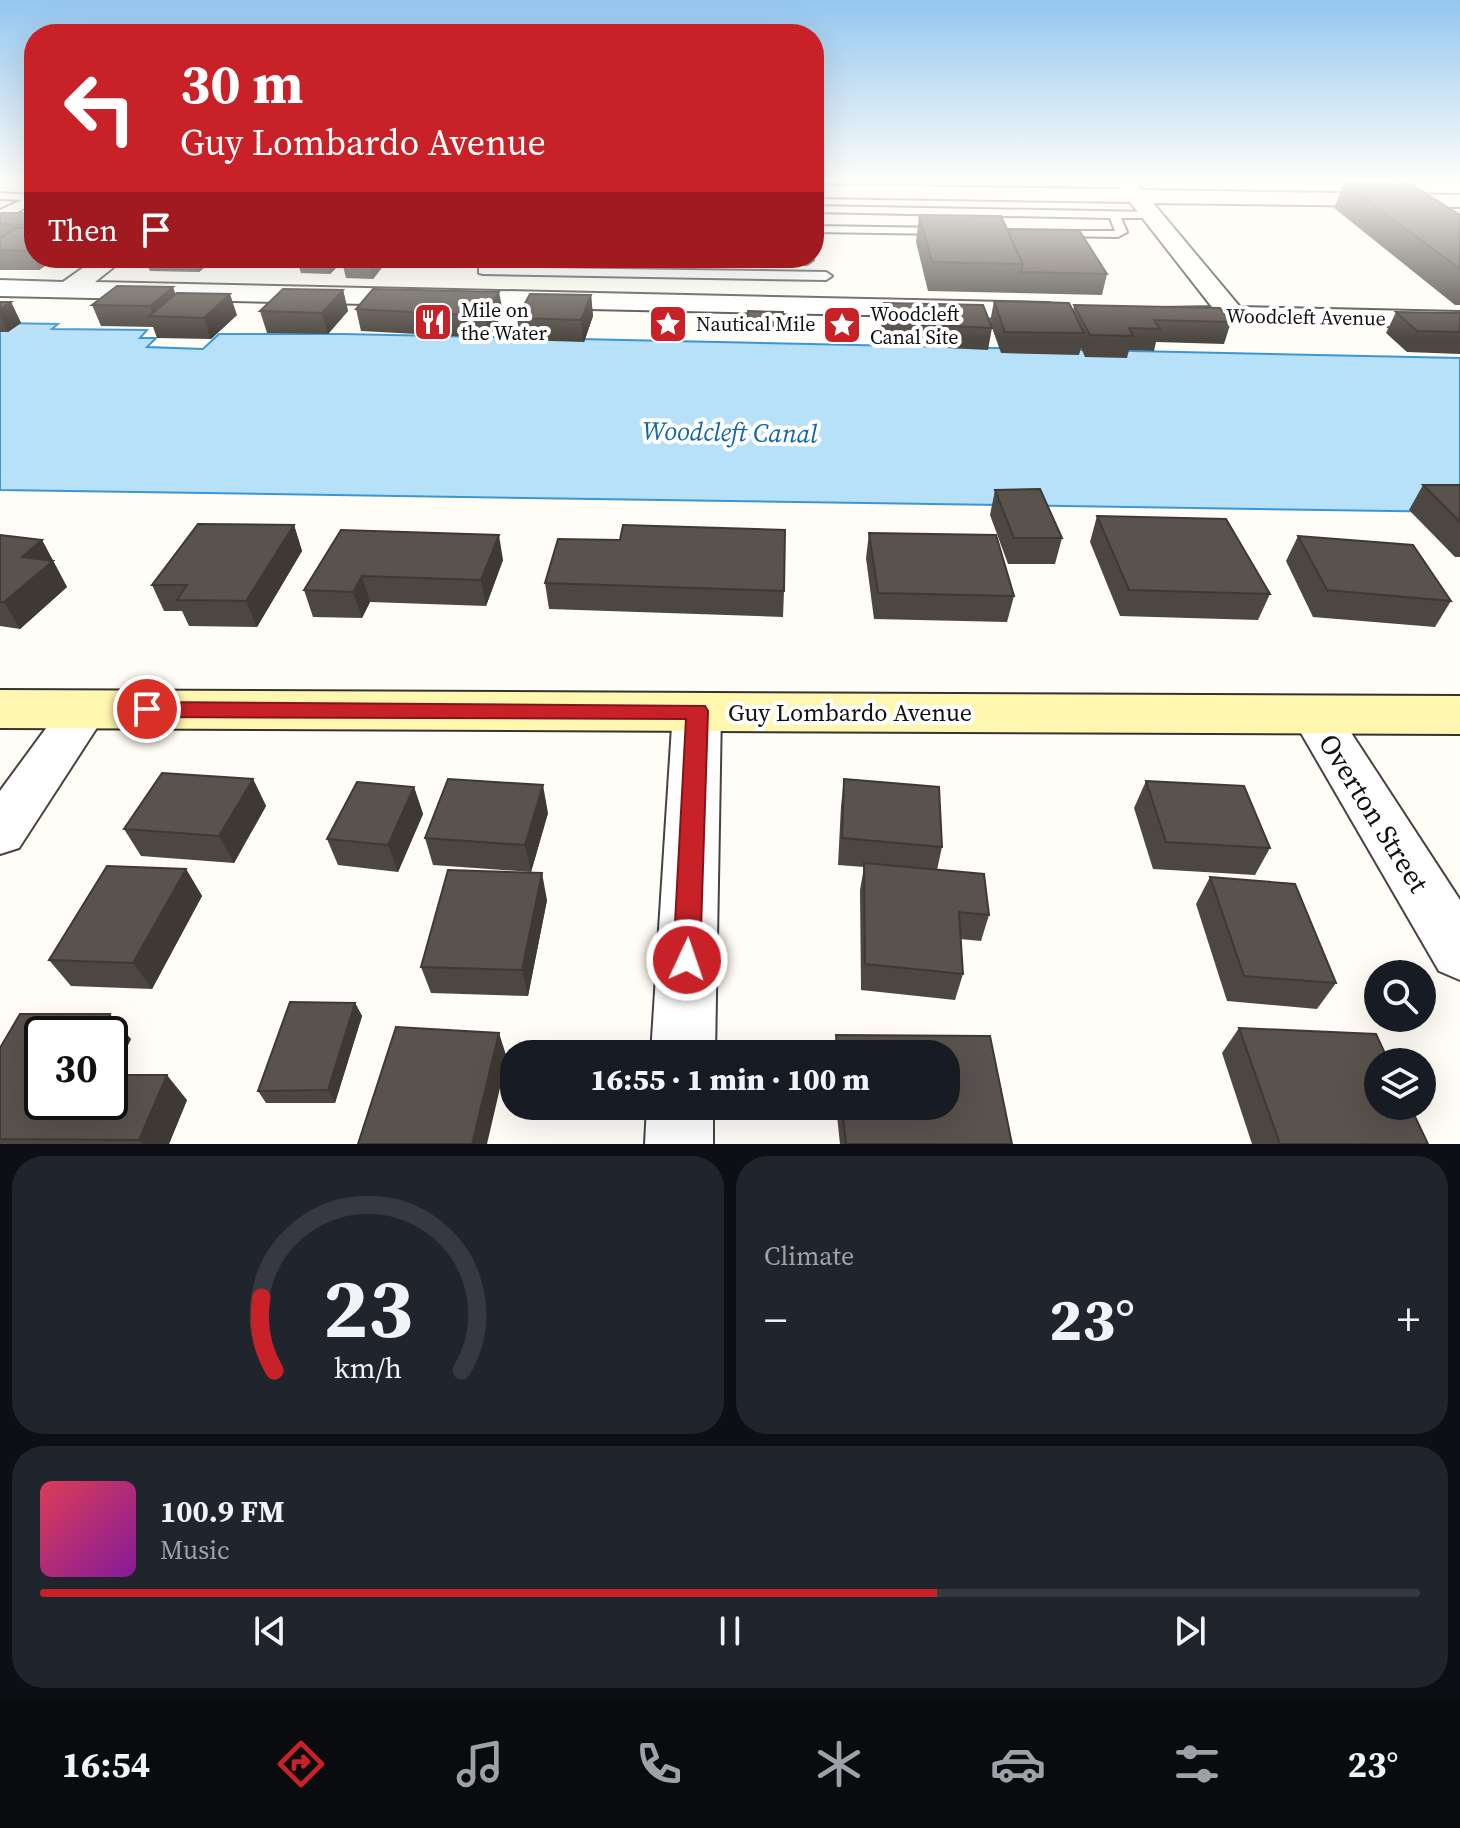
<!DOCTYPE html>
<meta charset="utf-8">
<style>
:root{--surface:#171b24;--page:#20242c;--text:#f1f3f6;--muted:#9ea1a6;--line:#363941;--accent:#c92128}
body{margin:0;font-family:"Source Serif 4",serif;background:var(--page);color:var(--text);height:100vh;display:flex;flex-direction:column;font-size:30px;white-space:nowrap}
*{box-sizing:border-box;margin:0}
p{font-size:26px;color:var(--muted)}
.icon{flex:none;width:44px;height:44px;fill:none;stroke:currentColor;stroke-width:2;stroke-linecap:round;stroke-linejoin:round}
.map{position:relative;height:1144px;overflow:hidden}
.drawer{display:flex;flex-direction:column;gap:12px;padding:12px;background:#0d0f14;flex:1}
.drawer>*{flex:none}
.banner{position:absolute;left:24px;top:24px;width:800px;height:244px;border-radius:32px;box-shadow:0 8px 32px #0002;background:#c92128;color:#fff;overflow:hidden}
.buttons{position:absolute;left:1364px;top:960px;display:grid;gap:16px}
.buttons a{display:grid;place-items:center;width:72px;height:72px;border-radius:50%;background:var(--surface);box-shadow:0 8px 32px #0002;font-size:40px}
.speed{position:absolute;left:24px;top:1016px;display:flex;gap:16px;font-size:40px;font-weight:700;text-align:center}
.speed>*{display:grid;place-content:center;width:104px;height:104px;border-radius:50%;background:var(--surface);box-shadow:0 8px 32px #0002;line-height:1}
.speed .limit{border:4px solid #111;border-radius:12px;background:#fff;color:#111}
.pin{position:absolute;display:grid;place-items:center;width:68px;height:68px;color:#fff;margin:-34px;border:4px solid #fff;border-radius:50%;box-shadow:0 2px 8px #0007}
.me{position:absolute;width:88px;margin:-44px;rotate:3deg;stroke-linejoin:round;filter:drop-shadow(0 0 6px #0008)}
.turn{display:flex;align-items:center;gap:28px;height:168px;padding:0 24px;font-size:36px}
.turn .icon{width:104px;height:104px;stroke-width:2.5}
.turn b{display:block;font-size:56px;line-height:68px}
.then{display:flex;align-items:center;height:76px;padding:0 24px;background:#0003;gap:16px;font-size:30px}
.big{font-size:60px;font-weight:800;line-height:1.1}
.drawer .widget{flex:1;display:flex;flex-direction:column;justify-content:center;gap:12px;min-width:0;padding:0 28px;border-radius:32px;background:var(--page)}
.drawer .dial{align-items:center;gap:0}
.dial svg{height:208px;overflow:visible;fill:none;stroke:var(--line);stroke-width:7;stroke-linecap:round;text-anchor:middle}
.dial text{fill:var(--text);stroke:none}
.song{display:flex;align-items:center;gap:24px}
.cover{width:96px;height:96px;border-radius:12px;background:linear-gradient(135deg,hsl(350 70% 55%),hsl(290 70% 35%))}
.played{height:8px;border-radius:4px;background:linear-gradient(90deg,var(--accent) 65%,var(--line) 65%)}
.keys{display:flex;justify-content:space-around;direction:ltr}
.heat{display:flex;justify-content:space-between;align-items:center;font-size:44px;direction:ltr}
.drawer .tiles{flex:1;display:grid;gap:12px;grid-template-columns:1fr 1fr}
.widget:last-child{grid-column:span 2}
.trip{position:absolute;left:500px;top:1040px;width:460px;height:80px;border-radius:32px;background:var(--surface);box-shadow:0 8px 32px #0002;font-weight:800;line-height:80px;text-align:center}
.tabs{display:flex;height:128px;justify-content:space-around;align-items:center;background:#090b0e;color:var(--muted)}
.tabs .icon{width:56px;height:56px}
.tabs .selected{color:var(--accent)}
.tabs b{font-size:36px;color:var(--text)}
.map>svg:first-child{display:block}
.water{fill:#b7e0f9;stroke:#3a96d4;stroke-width:2}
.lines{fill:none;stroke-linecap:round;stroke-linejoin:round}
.lane-casing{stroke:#444;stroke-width:4}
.street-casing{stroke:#444;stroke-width:4}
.secondary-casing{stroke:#333;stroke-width:4}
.lane{fill:#fff;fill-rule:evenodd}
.street{fill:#fff;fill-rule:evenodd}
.secondary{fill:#fff6b0;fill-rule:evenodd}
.wall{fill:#4d4741}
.shaded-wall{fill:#3f3935}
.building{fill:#5a524c;stroke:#3f3935;stroke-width:2}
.route{fill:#c92128;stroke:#83151a;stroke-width:2}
.labels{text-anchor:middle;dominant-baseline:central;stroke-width:8;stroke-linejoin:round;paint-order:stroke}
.far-poi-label{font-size:20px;fill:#111;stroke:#fff;text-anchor:start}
.far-street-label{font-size:20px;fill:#111;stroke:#fff}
.street-label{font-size:24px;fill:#111;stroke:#fff}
.water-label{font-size:26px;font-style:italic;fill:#1267aa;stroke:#fff}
.near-street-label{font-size:28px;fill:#111;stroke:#fff}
</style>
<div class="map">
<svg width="1460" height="1144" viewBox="0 0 1460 1144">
<rect width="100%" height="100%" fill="#fffdf5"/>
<!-- water -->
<path class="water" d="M0 323 58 324 52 329 147 330 140 338H156L147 347 203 349 219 334H343L1460 358V512L0 490Z"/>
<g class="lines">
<defs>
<g id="lane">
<path d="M0 193 34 195V202L16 213 0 216V210L22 200 0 199Z"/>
<path d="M814 206 1151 212 1157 215 1151 218H1121L1127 232 1118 237 1057 236 1053 235V231H1115L1110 218 814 212Z"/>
<path d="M814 226 945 228 951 231 945 234 814 232Z"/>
<path d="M722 258H812L813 260 807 264 728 262Z"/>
<path d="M479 267 826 272 832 276 826 280 483 274 479 273Z"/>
</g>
<g id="street">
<path d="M1116 180H1134L1142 190 1460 195V207L1153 203 1240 307 1460 312V328L1162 320 1158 314 1162 308 1212 307 1130 202 814 197V185L1120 189Z"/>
<path d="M97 258H125L95 282 1048 303 1057 305 1061 311 1057 317 1048 319 0 296V280L63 282Z"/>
<path d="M86 692 103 697 109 709 19 848 0 854V791L69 697Z"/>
<path d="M697 694 714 699 721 711 715 1054H651L673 711 680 699Z"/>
<path d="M1314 697 1331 702 1460 900V980L1439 971 1290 714 1297 702Z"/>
<path d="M647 1106H713V1144H645Z"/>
</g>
<path id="secondary" d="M0 690 1460 696V734L0 728Z"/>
</defs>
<!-- lane casing -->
<use href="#lane" class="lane-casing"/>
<!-- street casing -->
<use href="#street" class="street-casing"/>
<!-- secondary casing -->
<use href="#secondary" class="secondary-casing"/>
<!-- lane -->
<use href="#lane" class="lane"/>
<!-- street -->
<use href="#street" class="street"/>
<!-- secondary -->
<use href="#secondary" class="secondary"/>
</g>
<!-- wall -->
<g class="wall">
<path d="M1267 180H1302L1301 182Z"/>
<path d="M1317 180H1358L1357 182H1319Z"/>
<path d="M1372 180H1411L1409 184 1375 182Z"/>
<path d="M1429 180H1460V183L1433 182Z"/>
<path d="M1344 183 1460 215V305H1455L1334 208Z"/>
<path d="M0 213H34V258H57L39 270H0Z"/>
<path d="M919 215 1007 229 1107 274 1102 295 928 291 916 242Z"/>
<path d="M144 258H216L199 272 150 271Z"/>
<path d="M296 258H388V260L373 279 346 278 342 262 330 274 301 273Z"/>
<path d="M343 290 348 311 328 334 267 333 260 311Z"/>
<path d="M176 295 237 315 211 339 157 338 153 327 101 326 92 305Z"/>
<path d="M591 295 593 316 584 342 520 340 517 318Z"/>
<path d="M994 301 1073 311 1074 305 1231 322 1224 344 1156 342 1154 351 1129 350 1127 358 1085 357 1081 348 1079 355 1001 353 990 322Z"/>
<path d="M0 302H11L21 323 8 332H0Z"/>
<path d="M884 303 992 328 988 350 885 345 881 324Z"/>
<path d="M356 309 503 312 489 338 361 331Z"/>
<path d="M783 312 782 334 746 333 747 322Z"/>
<path d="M1396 312 1460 313V354L1407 352 1386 333Z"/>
<path d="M1423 485H1460V557H1455L1409 510Z"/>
<path d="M995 490 1062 538 1055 564H1008L990 515Z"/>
<path d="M1097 516 1270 594 1258 620 1120 616 1090 542Z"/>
<path d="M294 525 302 551 257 627 189 626 182 611H164L152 585Z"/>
<path d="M341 530 503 560 486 606 370 602 362 618 313 617 304 590Z"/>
<path d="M869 533 1014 596 1007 622 874 619 866 558Z"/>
<path d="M0 535 42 540 67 587 20 629 0 626Z"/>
<path d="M1298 536 1451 601 1435 627 1313 617 1286 561Z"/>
<path d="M545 583 784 591 783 617 549 609Z"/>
<path d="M253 779 266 806 234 863 141 856 124 829Z"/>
<path d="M844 779 942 847 937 870 989 915 981 941 960 939 963 974 955 1000 861 990 860 890 864 867 838 865 841 806Z"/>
<path d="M1146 781 1270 848 1255 875 1153 869 1134 808Z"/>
<path d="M414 787 423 814 398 872 338 865 327 839Z"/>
<path d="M548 813 531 872 433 865 425 838Z"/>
<path d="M186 869 202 896 152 989 71 986 49 960Z"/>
<path d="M1210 877 1336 983 1317 1009 1227 1001 1196 904Z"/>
<path d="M547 900 528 996 431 993 421 967Z"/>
<path d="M355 1003 362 1016 335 1103H266L258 1091Z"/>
<path d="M1239 1028 1428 1144H1252L1222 1053Z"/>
<path d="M836 1035 990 1036 1012 1144H840L836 1106H946V1054H834Z"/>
<path d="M131 1039 113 1075 187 1100 169 1144H0V1048Z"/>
</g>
<!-- shaded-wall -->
<g class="shaded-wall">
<path d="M34 218V242L31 244 22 225Z"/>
<path d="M34 248V258H57L39 270 30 251Z"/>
<path d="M194 258H216L199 272Z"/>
<path d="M326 258H341L342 262 330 274Z"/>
<path d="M368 258H388V260L373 279Z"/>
<path d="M173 287 181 308 154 317 150 306Z"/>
<path d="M343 290 348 311 328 334 322 313Z"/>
<path d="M499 292 503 312 489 338 485 316Z"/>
<path d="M230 294 237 315 211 339 204 318Z"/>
<path d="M591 295 593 316 584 342 581 320Z"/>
<path d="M11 302 21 323 8 332 0 317V309Z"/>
<path d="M294 525 302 551 257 627 246 601Z"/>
<path d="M499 535 503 560 486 606 481 580Z"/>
<path d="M42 540 67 587 20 629 4 602 22 557Z"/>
<path d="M362 576 370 602 362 618 353 592Z"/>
<path d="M253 779 266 806 234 863 219 836Z"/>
<path d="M543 785 548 813 531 872 525 845Z"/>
<path d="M414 787 423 814 398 872 388 845Z"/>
<path d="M186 869 202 896 152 989 133 963Z"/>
<path d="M542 873 547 900 528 996 522 970Z"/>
<path d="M355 1003 362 1016 335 1103 328 1090Z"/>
<path d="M110 1014 131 1039 110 1081V1034H100Z"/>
<path d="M499 1033 507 1058 487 1144H472Z"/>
<path d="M167 1075 187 1100 169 1144H143L139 1140Z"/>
</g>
<!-- building -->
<g class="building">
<path d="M1344 183 1412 185 1460 215V269Z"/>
<path d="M0 213H34V218L22 225 0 224 1 221 0 222Z"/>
<path d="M919 215 1001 216 1023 264 932 262Z"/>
<path d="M17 228 34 229V248L30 251 0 250V238Z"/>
<path d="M1007 229 1079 230 1107 274 1021 272 1023 264Z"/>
<path d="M117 286 173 287 150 306 92 305Z"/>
<path d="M283 289 343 290 322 313 260 311Z"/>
<path d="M373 289 499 292 485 316 356 309Z"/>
<path d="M177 293 230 294 204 318 149 316Z"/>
<path d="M530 294 591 295 581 320 517 318Z"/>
<path d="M994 301 1069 303 1084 333 1005 332Z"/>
<path d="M0 302H11L0 309Z"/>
<path d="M884 303 983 305 992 328 887 323Z"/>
<path d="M1074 305 1220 308 1231 322 1154 320 1160 329 1129 328 1133 336 1090 335Z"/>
<path d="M748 311 783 312 782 323 747 322Z"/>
<path d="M1396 312 1460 313V332L1417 331Z"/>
<path d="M1423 485H1460V522Z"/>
<path d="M1040 489 1062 538H1014L995 490Z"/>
<path d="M1097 516 1226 519 1270 594 1129 590Z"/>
<path d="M198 524 294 525 246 601 177 600 187 585H152Z"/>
<path d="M623 525 785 530 784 591 545 583 558 539 620 540Z"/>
<path d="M341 530 499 535 481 580 362 576 353 592 304 590Z"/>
<path d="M869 533 996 535 1014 596 878 593Z"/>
<path d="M0 535 42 540 22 557 53 561 4 602H0Z"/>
<path d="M1298 536 1413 545 1451 601 1327 590Z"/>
<path d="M162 773 253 779 219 836 124 829Z"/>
<path d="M448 779 543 785 525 845 425 838Z"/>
<path d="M844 779 939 787 942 847 842 838Z"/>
<path d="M1146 781 1244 786 1270 848 1166 842Z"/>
<path d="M357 782 414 787 388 845 327 839Z"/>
<path d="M864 863 984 874 989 915 959 912 963 974 865 964Z"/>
<path d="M107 866 186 869 133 963 49 960Z"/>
<path d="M448 870 542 873 522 970 421 967Z"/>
<path d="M1210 877 1295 884 1336 983 1244 976Z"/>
<path d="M290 1002 355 1003 328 1090 258 1091Z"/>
<path d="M20 1014H110L100 1034H42V1102H110V1075H167L139 1140 0 1139V1048Z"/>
<path d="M396 1027 499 1033 472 1144H358Z"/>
<path d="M1239 1028 1376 1034 1389 1062H1378V1106H1410L1428 1144H1280Z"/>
<path d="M836 1035 990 1036 1012 1144H846L842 1106H946V1054H838Z"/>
</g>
<!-- sky -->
<linearGradient id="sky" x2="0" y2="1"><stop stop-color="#94c6ef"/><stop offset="0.53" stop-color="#fffefa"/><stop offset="1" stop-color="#fffefa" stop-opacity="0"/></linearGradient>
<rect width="1460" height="340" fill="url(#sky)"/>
<!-- route -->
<path class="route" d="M147 702 705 706 708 711 700 960 696 969 687 973 677 969 673 960 686 719 147 717 140 715 137 709 140 704Z"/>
<!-- icons -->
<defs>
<symbol id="restaurant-square" viewBox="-11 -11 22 22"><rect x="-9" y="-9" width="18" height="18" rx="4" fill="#c92128" stroke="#fff"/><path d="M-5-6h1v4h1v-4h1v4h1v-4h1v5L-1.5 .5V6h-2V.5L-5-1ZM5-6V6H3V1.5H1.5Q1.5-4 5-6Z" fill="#fff"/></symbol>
<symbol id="sight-square" viewBox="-11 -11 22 22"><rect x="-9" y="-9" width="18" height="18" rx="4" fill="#c92128" stroke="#fff"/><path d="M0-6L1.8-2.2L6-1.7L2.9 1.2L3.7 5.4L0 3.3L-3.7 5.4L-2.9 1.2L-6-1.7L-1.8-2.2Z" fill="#fff"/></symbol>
</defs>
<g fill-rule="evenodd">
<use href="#restaurant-square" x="411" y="300" width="44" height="44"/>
<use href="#sight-square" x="646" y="302" width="44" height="44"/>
<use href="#sight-square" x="820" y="303" width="44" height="44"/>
</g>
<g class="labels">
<!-- far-poi labels -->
<g class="far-poi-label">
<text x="461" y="310">Mile on<tspan x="461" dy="23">the Water</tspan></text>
<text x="870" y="314">Woodcleft<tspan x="870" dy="23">Canal Site</tspan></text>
<text x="696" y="324">Nautical Mile</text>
</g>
<!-- far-street labels -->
<g class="far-street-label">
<text transform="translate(1306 317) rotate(1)">Woodcleft Avenue</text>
</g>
<!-- street labels -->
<g class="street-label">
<text x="850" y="712">Guy Lombardo Avenue</text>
</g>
<!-- water labels -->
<g class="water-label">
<text transform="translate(730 432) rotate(1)">Woodcleft Canal</text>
</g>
<!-- near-street labels -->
<g class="near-street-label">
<text transform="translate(1374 813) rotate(58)">Overton Street</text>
</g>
</g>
</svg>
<div class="buttons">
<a><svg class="icon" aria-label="search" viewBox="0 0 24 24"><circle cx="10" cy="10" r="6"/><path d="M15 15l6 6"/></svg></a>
<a><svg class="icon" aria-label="layers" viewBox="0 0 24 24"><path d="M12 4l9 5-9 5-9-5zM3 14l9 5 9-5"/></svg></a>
</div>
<div class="speed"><div class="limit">30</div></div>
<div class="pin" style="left:147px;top:709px;background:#d93025"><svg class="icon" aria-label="arrive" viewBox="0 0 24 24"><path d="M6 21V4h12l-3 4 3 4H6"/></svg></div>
<svg class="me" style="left:687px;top:960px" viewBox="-20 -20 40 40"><circle r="17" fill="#c92128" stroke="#fff" stroke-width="3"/><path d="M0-11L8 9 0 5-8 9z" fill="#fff"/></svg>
<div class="trip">16:55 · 1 min · 100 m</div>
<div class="banner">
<div class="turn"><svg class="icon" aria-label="left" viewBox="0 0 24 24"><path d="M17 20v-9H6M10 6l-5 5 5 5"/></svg><div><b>30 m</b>Guy Lombardo Avenue</div></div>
<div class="then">Then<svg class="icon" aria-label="arrive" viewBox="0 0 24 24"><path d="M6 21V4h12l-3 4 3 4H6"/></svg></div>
</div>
</div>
<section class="drawer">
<div class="tiles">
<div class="widget dial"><svg viewBox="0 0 100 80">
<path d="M14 69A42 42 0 1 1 86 69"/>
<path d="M14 69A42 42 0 0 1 9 41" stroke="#c92128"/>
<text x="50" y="56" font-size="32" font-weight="700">23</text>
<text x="50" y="72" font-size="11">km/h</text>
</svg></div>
<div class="widget"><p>Climate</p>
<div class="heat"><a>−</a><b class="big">23°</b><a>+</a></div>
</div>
<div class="widget">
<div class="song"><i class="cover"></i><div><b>100.9 FM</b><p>Music</p></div></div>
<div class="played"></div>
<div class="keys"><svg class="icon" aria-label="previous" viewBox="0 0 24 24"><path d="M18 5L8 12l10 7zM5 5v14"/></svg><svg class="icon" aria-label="pause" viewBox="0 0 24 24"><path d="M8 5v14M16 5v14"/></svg><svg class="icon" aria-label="next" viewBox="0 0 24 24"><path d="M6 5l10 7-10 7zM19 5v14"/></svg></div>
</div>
</div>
</section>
<nav class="tabs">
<b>16:54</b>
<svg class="icon selected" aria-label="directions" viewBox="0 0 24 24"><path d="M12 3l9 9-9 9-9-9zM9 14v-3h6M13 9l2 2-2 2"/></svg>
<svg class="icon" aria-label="music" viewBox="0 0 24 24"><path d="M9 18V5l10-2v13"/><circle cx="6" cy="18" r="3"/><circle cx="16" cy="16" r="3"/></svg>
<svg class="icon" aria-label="phone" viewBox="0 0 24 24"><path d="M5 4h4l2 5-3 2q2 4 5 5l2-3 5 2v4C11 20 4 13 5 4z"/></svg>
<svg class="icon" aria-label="climate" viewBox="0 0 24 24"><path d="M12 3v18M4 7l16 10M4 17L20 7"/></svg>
<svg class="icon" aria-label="car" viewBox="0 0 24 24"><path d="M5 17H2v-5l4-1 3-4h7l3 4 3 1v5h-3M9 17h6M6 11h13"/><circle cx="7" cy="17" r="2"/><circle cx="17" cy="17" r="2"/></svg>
<svg class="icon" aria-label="filters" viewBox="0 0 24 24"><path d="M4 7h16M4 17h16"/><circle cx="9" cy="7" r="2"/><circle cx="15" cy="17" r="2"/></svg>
<b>23°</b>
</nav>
